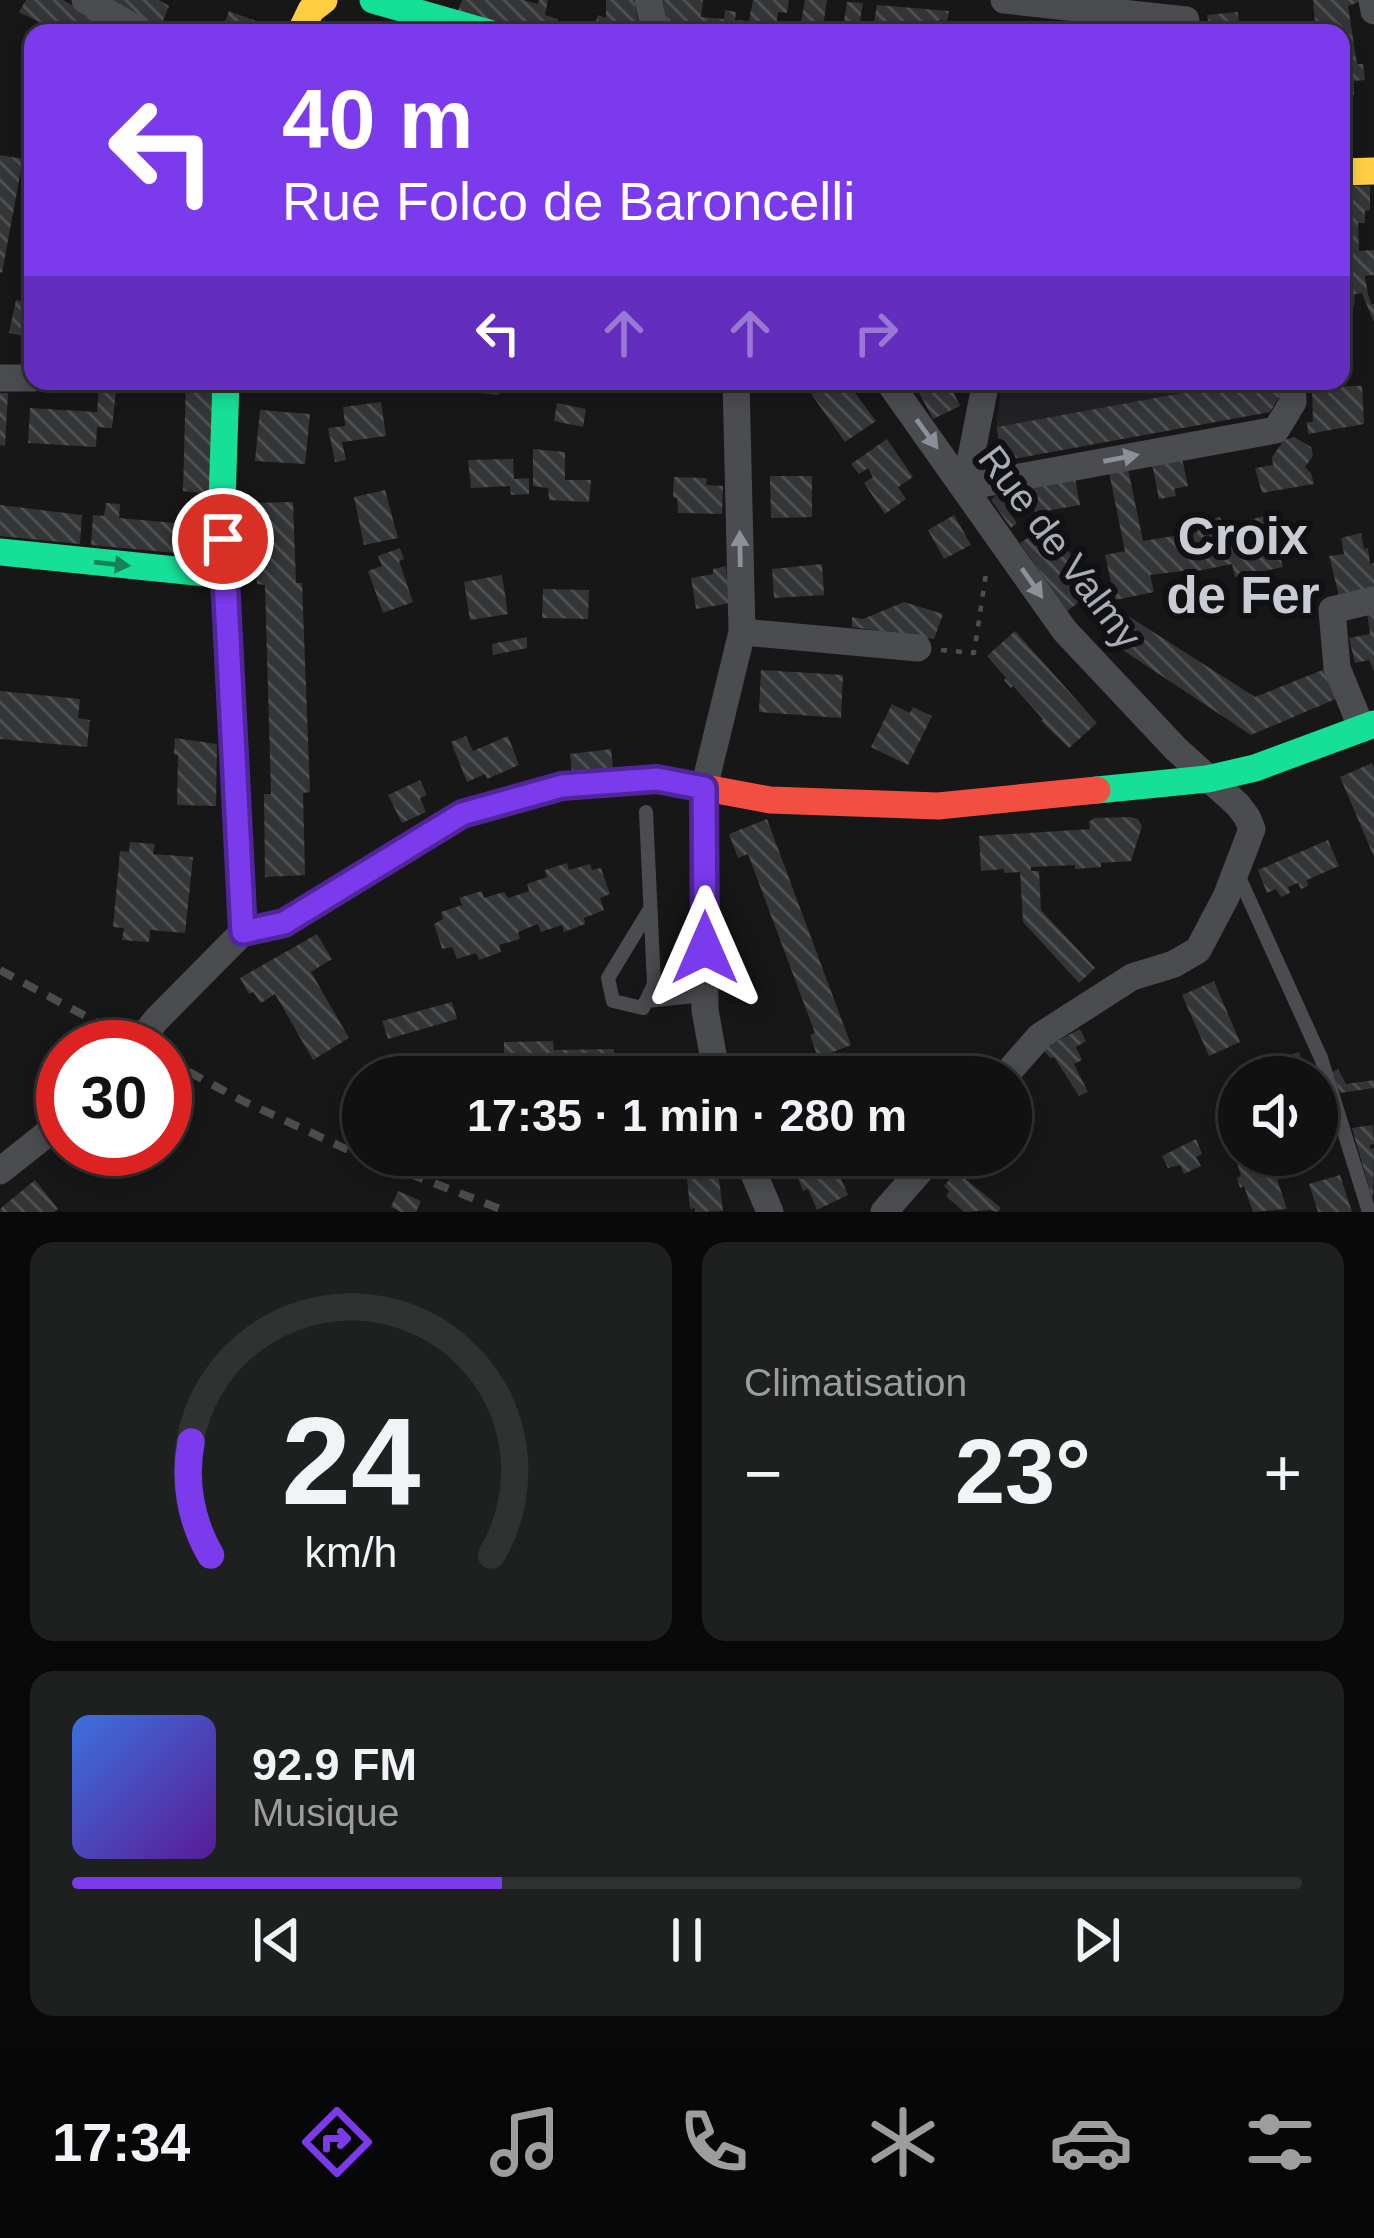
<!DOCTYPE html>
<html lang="fr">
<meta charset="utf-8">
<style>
:root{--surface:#111;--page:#1e1f1f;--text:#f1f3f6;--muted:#9c9d9f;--line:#303131;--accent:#7c3aed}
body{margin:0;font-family:Helvetica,sans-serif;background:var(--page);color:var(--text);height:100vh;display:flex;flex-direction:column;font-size:45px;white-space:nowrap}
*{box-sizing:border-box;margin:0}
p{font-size:39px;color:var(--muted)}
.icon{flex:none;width:66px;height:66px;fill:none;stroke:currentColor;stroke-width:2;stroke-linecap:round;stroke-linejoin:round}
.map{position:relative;height:1212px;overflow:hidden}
.side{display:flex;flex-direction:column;gap:30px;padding:30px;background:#090909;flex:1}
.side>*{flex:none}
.top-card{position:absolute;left:24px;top:24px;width:1326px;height:366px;border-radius:24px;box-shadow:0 6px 18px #0003,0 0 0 3px var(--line);background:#7c3aed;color:#fff;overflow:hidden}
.buttons{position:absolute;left:1218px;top:1056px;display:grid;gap:24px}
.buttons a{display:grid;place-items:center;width:120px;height:120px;border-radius:50%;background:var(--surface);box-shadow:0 6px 18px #0003,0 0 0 3px var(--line);font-size:60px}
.speed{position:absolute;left:36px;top:1020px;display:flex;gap:24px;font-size:60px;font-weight:700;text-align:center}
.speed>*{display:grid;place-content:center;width:156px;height:156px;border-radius:50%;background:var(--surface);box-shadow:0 6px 18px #0003,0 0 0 3px var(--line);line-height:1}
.speed .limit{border:18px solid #d22;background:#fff;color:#111}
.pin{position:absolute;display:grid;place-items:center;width:102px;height:102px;color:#fff;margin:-51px;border:6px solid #fff;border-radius:50%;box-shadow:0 3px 12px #0007}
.me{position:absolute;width:132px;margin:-66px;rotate:0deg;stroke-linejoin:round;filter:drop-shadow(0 0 9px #0008)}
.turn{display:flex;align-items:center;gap:42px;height:252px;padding:0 60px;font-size:54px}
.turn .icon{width:156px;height:156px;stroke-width:2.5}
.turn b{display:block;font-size:84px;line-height:102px}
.lanes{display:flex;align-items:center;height:114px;padding:0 60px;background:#0003;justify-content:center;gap:60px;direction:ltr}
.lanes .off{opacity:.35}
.big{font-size:90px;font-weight:700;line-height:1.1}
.side .widget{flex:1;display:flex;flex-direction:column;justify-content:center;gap:18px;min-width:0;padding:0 42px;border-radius:24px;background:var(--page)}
.side .dial{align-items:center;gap:0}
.dial svg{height:312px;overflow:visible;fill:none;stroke:var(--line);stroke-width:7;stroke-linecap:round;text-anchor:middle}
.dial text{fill:var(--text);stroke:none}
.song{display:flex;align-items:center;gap:36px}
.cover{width:144px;height:144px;border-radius:18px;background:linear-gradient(135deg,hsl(220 70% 55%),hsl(270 70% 35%))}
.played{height:12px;border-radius:6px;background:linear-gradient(90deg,var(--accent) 35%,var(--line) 35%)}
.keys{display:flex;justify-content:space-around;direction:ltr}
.heat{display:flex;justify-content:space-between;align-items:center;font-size:66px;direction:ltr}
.side .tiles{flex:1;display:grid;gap:30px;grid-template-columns:1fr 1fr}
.widget:last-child{grid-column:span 2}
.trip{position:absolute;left:342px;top:1056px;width:690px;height:120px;border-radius:60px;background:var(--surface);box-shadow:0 6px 18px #0003,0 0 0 3px var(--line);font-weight:700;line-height:120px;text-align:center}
.tab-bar{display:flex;height:192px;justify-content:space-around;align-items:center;background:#070707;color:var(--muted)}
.tab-bar .icon{width:84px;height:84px}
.tab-bar .active{color:var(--accent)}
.tab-bar b{font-size:54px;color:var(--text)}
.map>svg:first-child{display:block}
.built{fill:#212124}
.building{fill:url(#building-back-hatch)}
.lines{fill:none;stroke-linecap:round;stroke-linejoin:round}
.path{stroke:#4d4e52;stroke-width:4.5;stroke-dasharray:6 9;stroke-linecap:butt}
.lane{stroke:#4b4c50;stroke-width:14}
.street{stroke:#4b4c50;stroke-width:27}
.fast{stroke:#16e098;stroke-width:27}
.slow{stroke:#ffcf43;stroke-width:27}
.jam{stroke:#f24e42;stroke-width:27}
.rail{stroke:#4b4c4f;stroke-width:8;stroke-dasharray:15 12;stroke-linecap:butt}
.oneway{fill:#8c9099}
.oneway2{fill:#14835c}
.route-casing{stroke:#51269a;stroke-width:30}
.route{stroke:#7c3aed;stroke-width:21}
.labels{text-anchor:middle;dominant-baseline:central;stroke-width:12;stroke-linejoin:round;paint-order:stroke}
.street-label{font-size:39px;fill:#a8adb8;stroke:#111113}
.district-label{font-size:51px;font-weight:bold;fill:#c9ccd4;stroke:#111113}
</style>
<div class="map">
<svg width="1374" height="1212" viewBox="0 0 1374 1212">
<defs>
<pattern id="building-back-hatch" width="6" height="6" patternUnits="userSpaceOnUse" patternTransform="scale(3)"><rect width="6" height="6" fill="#343537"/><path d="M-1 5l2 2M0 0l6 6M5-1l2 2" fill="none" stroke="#4f5052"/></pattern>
</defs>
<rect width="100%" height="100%" fill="#171717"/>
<!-- built -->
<path class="built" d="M1002 381H1281L1282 392 1270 412 1002 461 996 430Z"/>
<!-- building -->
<g class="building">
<path d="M26 0H63L111 27 109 33H54L55 30 19 12Z"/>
<path d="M110 0H159L169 6 160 28Z"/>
<path d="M462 0H523L538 4 539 0H548L545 15 558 19 555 33H515L456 16Z"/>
<path d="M606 0H634L641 33H605L608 25 596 21 598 15 606 18Z"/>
<path d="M662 0H703L701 17 724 19 725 10 736 12 735 20 749 21 753 0H789L787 13 778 12 775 33 725 29V33H670Z"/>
<path d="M805 0H827L822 33H799Z"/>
<path d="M1313 0H1364L1348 6 1357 64H1363L1365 80 1354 81V95L1345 96 1346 122 1341 123V33H1316Z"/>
<path d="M847 2 863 3 858 33H842Z"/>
<path d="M877 5 902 7 949 11 947 21 939 20V25L916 22 915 33H872Z"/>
<path d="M229 11 256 21 252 33H221Z"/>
<path d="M1238 12 1240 33H1211L1207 15Z"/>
<path d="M1048 22 1111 28V33H1046Z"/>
<path d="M0 155 23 159 2 273 0 272Z"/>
<path d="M1341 186H1370V210L1365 211V223H1358L1359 251 1374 250V275L1365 276 1368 294 1371 304H1374V322L1362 293 1355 294 1354 307H1341Z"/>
<path d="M16 300 33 304V338L9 333Z"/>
<path d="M117 381 112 428 97 427 96 447 28 443 30 408 97 412 99 387Z"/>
<path d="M186 381H213L210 494 183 491Z"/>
<path d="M466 381H502L499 395 464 391Z"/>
<path d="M817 381H846L876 421 845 442 807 388Z"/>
<path d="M913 381H948L960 406 933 419Z"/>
<path d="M1248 381H1281L1282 392 1270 412 1002 461 997 427Z"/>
<path d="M1362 386 1364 424 1308 434 1307 422H1313L1312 387Z"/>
<path d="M0 393H8L5 446 0 445Z"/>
<path d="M381 402 386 436 342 442 346 460 335 462 328 428 345 426 343 407Z"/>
<path d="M557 403 586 409 583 427 554 421Z"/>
<path d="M260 410 310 414 305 464 255 461Z"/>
<path d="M1294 437 1311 447 1313 456 1305 467 1311 473 1314 484 1262 493 1255 468 1273 465 1272 457 1284 440Z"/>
<path d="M887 439 913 477 898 487 906 499 885 514 864 483 873 477 868 468 859 474 851 464Z"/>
<path d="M533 449 565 452V480H591L589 502 549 500 548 488 533 486Z"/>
<path d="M513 459 514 479 529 478V494L511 495 510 486 471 488 468 460Z"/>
<path d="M1182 459 1188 486 1174 489 1176 496 1159 499 1152 464Z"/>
<path d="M1128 469 1143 541 1198 532 1196 522 1220 517 1223 527 1268 515 1283 567 1235 577 1232 564 1192 572 1191 570 1150 575 1154 592 1115 600 1105 555 1125 551 1109 472Z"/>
<path d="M770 476H812V517L771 518Z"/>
<path d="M674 477 707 478 706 485 723 486 722 514 678 513 677 498 673 497Z"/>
<path d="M1075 478 1080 505 1035 513 1034 504 1006 508 1017 523 1011 528 991 500 997 494Z"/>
<path d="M385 490 398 538 364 545 354 497Z"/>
<path d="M293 502 296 583H302L310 792 303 793 305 875 265 877 264 794H271L265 585 257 584 255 503Z"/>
<path d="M106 503 120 504 119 518 209 526 208 556 91 545 93 515 104 516Z"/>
<path d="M0 505 82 515 80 544 0 536Z"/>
<path d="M954 515 971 545 944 559 928 530Z"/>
<path d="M1049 524 1096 590 1067 611 1020 543Z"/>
<path d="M1361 533 1364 549 1368 548 1370 564 1374 563V589L1339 596 1329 556 1344 554 1341 538Z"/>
<path d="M400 548 404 559 399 561 413 602 383 613 368 571 382 566 378 556Z"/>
<path d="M822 564 824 595 774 598 772 569Z"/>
<path d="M726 566 730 603 696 609 691 578 713 574V569Z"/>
<path d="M502 575 508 614 470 620 464 582Z"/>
<path d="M543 589 589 590 588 619 542 618Z"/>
<path d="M904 602 943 614 934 639 852 627V617L863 619Z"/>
<path d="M1374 612V671L1369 660 1355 663 1349 638 1370 634 1367 613Z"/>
<path d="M1125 614 1255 697 1325 669 1338 698 1251 735 1109 641Z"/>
<path d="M1015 631 1097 723 1069 748 1041 721 1043 719 1013 686 1011 688 1004 680 1006 678 987 656Z"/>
<path d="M527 637V648L493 655 492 644Z"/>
<path d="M761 670 843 675 841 718 759 712Z"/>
<path d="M0 691 80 699 78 718 90 720 87 747 0 739Z"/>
<path d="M892 704 910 713 913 707 932 716 908 765 871 747Z"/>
<path d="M466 736 473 751 508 736 519 765 487 779 485 774 467 782 451 742Z"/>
<path d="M175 738 217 744 216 806 177 805 178 755 174 754Z"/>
<path d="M611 749 613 768 572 775 570 754Z"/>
<path d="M1372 763 1374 768V857L1340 777Z"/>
<path d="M420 780 427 795 420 798 426 812 402 823 388 795Z"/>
<path d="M1130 817 1138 819 1142 826 1131 861 1101 863V867L1075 869V865L1031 867V871H1039L1041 910 1095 968 1079 983 1023 922 1020 872 1004 873V869L981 871 979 836 1090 829 1089 822 1094 818Z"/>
<path d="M767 819 851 1045 818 1058 810 1035 815 1033 748 854 738 858 729 834Z"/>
<path d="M1328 840 1339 866 1307 880 1308 886 1301 889 1298 883 1288 887 1290 893 1281 897 1276 889 1267 893 1258 870Z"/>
<path d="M130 842 155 844 153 854 193 857 185 933 150 930 149 942 122 940 124 928 113 927 120 851 129 852Z"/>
<path d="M567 863 569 870 590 864 592 870 601 868 610 894 600 898 604 910 584 918 585 924 564 932 562 925 541 932 538 924 518 932 520 939 499 945 501 952 479 960 476 953 457 959 452 947 442 949 434 924 443 919 441 912 462 905 459 898 482 891 484 898 504 892 508 898 529 891 527 884 547 877 545 870Z"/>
<path d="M317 934 332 959 311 972 349 1038 313 1060 275 994 261 1003 253 992 249 994 240 978Z"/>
<path d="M1214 981 1240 1042 1209 1056 1182 995Z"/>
<path d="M452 1002 457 1019 388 1039 382 1021Z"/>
<path d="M1080 1029 1086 1041 1076 1047 1082 1060 1074 1064 1088 1092 1079 1096 1054 1057 1051 1058 1042 1049Z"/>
<path d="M553 1041 554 1050 614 1049 615 1077H504V1042Z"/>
<path d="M1299 1052 1307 1077H1273L1269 1062Z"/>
<path d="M791 1063 795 1073 813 1064 819 1077H757Z"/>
<path d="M1338 1069 1346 1084 1374 1080V1088L1340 1093 1332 1072Z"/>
<path d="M1373 1125 1374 1144 1370 1145V1149L1374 1148 1373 1201 1352 1128Z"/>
<path d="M1196 1139 1202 1154 1196 1157 1201 1166 1184 1174 1180 1165 1168 1168 1162 1156Z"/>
<path d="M1239 1140V1155H1269L1287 1209 1253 1212 1244 1186 1240 1188 1237 1178 1241 1176 1231 1143Z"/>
<path d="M793 1155H831L848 1195 817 1210 808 1189 803 1191 793 1165 796 1163Z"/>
<path d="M717 1164 723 1211 695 1212V1208L690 1209 686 1168Z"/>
<path d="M1340 1175 1352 1212H1318L1309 1184Z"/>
<path d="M952 1176 958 1180 962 1176 1001 1208 998 1212 990 1210 964 1212 946 1196 949 1191 944 1186Z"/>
<path d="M35 1180 58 1209 54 1212H0L1 1208Z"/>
<path d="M398 1191 421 1201 416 1212H401L391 1207Z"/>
</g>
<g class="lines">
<!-- path -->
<path class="path" d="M941 650 974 653 987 567"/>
<!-- lane -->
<g class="lane">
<path d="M646 812 654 984 643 1008 613 1001 608 978 650 909"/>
<path d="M1238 875 1321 1058 1369 1212"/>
<path d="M646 1001 705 995"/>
</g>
<!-- street -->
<g class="street">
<path d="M85 0 137 29"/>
<path d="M648 0 656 33"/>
<path d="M1004 0 1186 20"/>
<path d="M1372 0 1374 11"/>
<path d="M0 378H33"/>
<path d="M888 381 1065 631 1176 749 1238 805 1247 817 1252 829 1226 897 1198 950 1174 964 1132 977 1040 1036 1004 1077"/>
<path d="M965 487 1276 430 1293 402 1292 381"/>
<path d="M965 487 986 381"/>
<path d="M742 632 918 648"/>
<path d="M1362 729 1337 668 1332 610 1374 600"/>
<path d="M134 1047 157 1019 243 932"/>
<path d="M717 1077 705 1010 704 788 742 632 736 381"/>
<path d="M746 1155 770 1212"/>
<path d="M0 1171 63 1121"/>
<path d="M884 1212 934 1155"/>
</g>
<!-- fast -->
<g class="fast">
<path d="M373 0 489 33"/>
<path d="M226 381 222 502 243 932 283 923 462 815 560 787"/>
<path d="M0 552 225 575"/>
<path d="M1097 790 1207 779 1255 768 1374 724"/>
</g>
<!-- slow -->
<g class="slow">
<path d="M300 33 311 10 324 0"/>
<path d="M1341 172 1374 171"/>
</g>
<!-- jam -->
<path class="jam" d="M560 787 657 779 770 800 938 806 1097 790"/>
<!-- rail -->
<g class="rail">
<path d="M0 970 143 1047"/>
<path d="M165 1059 241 1100 346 1149 508 1212"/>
</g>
</g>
<!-- one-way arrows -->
<defs><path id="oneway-solid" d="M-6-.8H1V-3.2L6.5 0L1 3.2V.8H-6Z" transform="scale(3)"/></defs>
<g class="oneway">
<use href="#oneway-solid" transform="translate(927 434) rotate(54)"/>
<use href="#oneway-solid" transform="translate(1121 458) rotate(-11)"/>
<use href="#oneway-solid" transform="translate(740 549) rotate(-91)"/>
<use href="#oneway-solid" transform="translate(1032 583) rotate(55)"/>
</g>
<use class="oneway2" href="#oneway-solid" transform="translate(112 564) rotate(6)"/>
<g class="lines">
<defs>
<path id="route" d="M223 539 243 932 284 923 462 814 562 786 657 779 704 788 705 948"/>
</defs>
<!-- route casing -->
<use href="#route" class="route-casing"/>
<!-- route -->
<use href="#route" class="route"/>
</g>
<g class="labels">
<!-- street labels -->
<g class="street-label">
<text transform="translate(1060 547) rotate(53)">Rue de Valmy</text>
</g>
<!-- district labels -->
<g class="district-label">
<text x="1243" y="536">Croix<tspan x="1243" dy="59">de Fer</tspan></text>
</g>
</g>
</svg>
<div class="buttons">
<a><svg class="icon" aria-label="sound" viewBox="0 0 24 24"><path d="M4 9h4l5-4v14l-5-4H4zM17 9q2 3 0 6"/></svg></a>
</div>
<div class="speed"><div class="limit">30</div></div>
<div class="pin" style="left:223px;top:539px;background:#d93025"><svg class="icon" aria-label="arrive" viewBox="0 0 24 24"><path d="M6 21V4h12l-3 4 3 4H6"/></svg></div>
<svg class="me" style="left:705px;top:948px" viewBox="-20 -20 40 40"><path d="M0-17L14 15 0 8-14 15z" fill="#7c3aed" stroke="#fff" stroke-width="4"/></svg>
<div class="trip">17:35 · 1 min · 280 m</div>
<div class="top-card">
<div class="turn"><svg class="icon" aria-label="left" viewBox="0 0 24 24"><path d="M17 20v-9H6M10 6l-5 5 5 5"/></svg><div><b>40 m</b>Rue Folco de Baroncelli</div></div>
<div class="lanes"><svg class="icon" aria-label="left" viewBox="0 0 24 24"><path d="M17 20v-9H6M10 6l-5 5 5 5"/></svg><svg class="icon off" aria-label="ahead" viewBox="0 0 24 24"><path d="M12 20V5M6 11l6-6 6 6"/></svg><svg class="icon off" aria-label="ahead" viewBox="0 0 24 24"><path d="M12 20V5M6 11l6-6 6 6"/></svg><svg class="icon off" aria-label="right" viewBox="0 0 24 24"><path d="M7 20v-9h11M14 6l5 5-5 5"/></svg></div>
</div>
</div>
<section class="side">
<div class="tiles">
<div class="widget dial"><svg viewBox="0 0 100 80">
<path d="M14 69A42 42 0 1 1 86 69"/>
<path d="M14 69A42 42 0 0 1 9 40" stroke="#7c3aed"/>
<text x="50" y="56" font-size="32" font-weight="700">24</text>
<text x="50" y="72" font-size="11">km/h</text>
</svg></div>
<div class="widget"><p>Climatisation</p>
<div class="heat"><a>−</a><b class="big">23°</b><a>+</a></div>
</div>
<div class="widget">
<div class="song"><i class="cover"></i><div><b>92.9 FM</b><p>Musique</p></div></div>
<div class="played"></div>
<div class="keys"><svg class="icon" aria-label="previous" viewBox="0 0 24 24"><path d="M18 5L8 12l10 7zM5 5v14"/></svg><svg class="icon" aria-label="pause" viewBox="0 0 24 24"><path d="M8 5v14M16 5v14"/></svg><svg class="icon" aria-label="next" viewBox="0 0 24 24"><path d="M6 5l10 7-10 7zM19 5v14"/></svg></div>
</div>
</div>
</section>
<nav class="tab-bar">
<b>17:34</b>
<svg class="icon active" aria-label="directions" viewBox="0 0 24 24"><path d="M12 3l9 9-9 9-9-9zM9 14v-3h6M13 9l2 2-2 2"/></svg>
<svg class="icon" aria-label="music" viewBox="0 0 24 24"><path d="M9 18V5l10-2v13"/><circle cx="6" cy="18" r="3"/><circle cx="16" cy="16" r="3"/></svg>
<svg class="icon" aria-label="phone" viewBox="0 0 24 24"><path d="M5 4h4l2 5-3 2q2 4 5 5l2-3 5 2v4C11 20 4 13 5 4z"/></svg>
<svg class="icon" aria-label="climate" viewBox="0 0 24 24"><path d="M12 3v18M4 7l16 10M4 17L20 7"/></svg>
<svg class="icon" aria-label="car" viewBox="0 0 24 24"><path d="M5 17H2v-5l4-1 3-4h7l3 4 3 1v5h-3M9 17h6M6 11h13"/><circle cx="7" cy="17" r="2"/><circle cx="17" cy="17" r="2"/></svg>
<svg class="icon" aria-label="filters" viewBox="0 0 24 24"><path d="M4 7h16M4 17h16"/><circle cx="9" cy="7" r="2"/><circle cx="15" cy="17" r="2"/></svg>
</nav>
